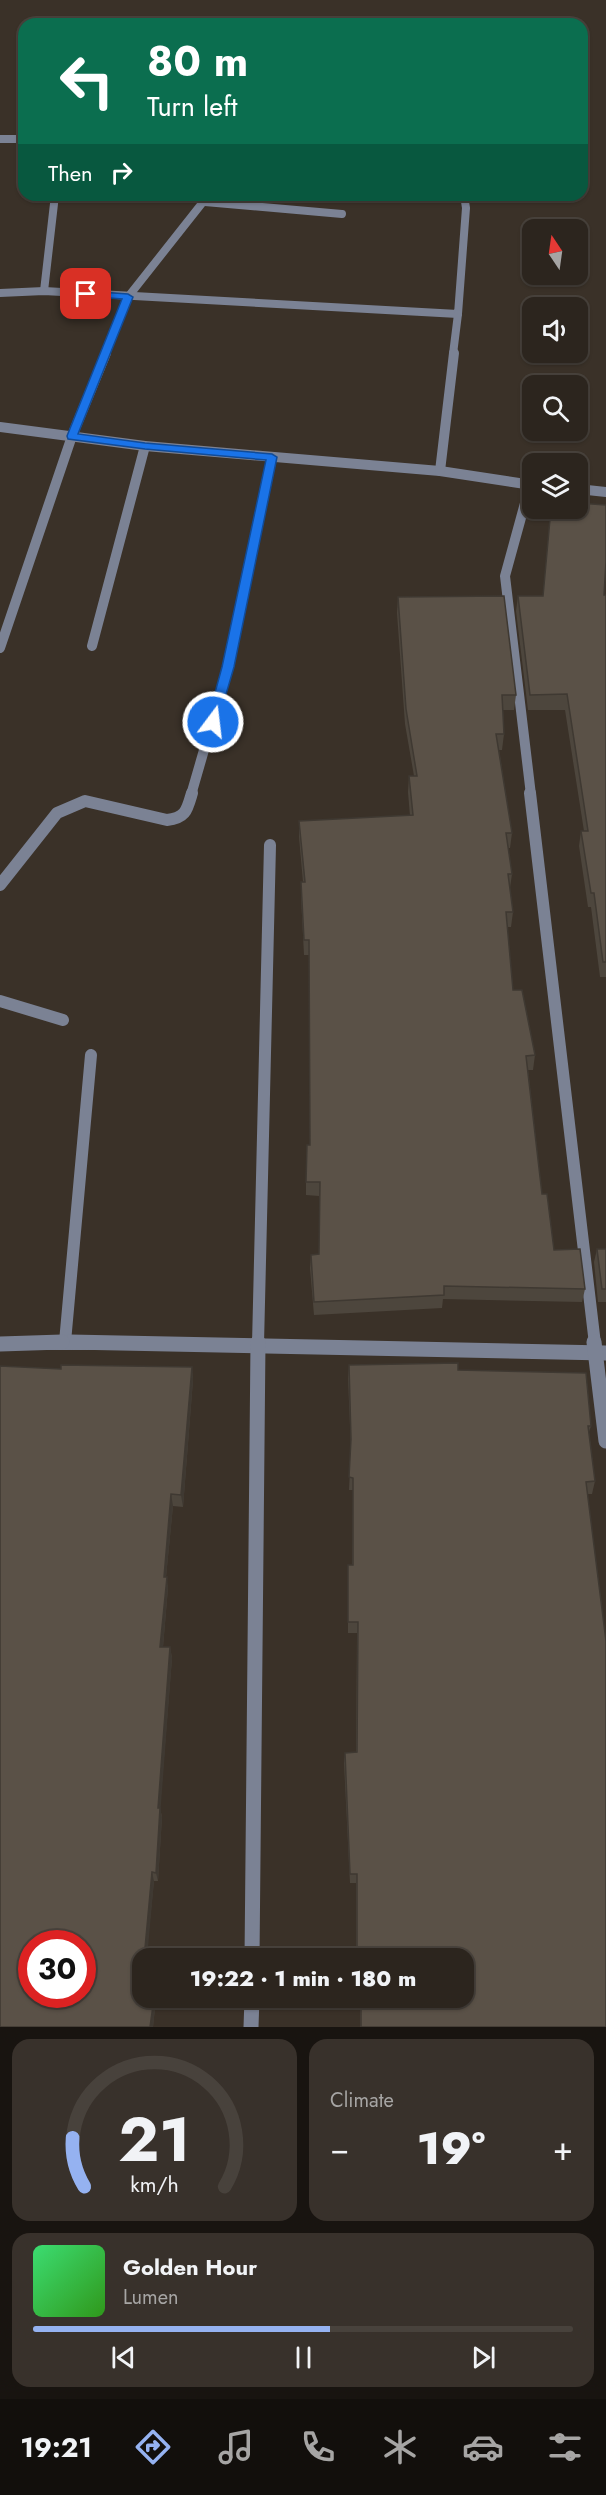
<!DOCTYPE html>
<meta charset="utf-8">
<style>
:root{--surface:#2c251e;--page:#38312b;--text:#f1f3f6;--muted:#a6a5a4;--line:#48423c;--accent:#95b2f1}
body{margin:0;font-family:Jost,sans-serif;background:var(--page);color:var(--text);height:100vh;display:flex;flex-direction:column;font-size:22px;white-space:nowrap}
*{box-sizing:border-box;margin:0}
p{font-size:20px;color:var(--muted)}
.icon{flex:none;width:33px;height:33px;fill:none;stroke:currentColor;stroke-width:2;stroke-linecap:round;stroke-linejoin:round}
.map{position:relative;height:2027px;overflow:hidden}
.sheet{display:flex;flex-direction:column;gap:12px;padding:12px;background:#181410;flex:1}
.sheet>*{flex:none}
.hud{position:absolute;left:18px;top:18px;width:570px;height:183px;border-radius:18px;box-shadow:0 2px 4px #0004,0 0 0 2px var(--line);background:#0b6e4f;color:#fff;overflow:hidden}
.needle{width:39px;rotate:347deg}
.tools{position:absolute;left:522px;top:219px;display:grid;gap:12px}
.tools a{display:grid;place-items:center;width:66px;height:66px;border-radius:12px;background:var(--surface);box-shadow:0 2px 4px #0004,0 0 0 2px var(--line);font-size:30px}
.speed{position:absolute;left:18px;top:1930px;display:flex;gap:12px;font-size:30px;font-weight:700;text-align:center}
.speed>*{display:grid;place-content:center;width:78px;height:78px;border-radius:50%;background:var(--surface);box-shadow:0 2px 4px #0004,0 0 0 2px var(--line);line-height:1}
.speed .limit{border:9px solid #d22;background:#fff;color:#111}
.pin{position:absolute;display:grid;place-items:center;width:51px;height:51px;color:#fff;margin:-26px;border-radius:12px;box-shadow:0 3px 9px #0006}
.me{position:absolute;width:66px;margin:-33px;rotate:15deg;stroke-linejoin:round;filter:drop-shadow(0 0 4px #0008)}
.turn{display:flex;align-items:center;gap:21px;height:126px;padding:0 30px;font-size:27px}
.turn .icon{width:78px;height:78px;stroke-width:2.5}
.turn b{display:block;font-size:42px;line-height:51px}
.then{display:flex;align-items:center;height:57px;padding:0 30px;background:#0003;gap:12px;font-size:22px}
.big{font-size:45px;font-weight:800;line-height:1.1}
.sheet .tile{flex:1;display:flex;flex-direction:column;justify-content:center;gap:9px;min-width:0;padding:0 21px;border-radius:18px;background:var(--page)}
.sheet .dial{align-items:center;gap:0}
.dial svg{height:156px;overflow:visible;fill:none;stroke:var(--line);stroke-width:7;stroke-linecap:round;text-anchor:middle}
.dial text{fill:var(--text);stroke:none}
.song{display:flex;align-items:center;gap:18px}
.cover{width:72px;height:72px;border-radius:9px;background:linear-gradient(135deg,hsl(140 70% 55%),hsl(110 70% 35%))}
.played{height:6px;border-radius:3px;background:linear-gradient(90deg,var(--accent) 55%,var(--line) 55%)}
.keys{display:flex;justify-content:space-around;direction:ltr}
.heat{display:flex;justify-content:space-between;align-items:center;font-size:33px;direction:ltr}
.sheet .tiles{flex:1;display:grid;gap:12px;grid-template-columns:1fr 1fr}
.tile:last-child{grid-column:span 2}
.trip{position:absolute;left:132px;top:1948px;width:342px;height:60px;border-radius:18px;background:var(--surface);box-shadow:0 2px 4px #0004,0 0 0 2px var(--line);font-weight:800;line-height:60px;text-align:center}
.dock{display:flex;height:96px;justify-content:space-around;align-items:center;background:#120f0c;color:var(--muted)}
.dock .icon{width:42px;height:42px}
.dock .active{color:var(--accent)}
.dock b{font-size:27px;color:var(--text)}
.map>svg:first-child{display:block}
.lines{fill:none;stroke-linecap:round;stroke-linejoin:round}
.minor-far3{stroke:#7b8294;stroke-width:8}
.minor-far2{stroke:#7b8294;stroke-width:10}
.minor-far1{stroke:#7b8294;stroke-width:12}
.minor{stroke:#7b8294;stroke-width:15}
.wall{fill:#4d463d}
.shaded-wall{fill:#3f3932}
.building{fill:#5a5147;stroke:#3f3932;stroke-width:1.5;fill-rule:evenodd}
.route{fill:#1a73e8;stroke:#114b97;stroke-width:1.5}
</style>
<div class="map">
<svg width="606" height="2027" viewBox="0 0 606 2027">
<rect width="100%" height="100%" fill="#3a3128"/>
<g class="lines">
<!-- minor-far3 -->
<g class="minor-far3">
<path d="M0 139H24"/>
<path d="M205 202 342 214"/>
<path d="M44 291 55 195"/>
<path d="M0 293 44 291 458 314 466 208 464 195"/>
<path d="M105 354 128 297 203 202 220 195"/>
<path d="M453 354 458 314"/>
</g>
<!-- minor-far2 -->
<g class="minor-far2">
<path d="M0 427 145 446 440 471 532 485"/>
<path d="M440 471 454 353"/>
<path d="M530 485 505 576 531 795"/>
<path d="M578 489 606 492"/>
<path d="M92 646 145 446"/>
<path d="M0 648 72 436 106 353"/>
<path d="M191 795 228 667 272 457"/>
</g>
<!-- minor-far1 -->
<g class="minor-far1">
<path d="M530 793 595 1344"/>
<path d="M0 885 57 813 85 801 167 820C186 818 187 810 192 793"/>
<path d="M0 1001 63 1020"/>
<path d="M65 1342 91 1055"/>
<path d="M13 1344H144"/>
<path d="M258 1344 270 845"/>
</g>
<!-- minor -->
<g class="minor">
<path d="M70 1342 606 1353"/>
<path d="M594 1342 606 1441"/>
<path d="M0 1344 62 1342"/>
<path d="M252 1959 258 1342"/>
<path d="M251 2027 252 1998"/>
</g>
</g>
<!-- wall -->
<g class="wall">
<path d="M606 595V977H600L591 907H588L579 846 581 831H584L565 710H528L516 611 518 596Z"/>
<path d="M398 597 516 695 514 710H503L504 734 502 750H499L512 833 510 848H508L512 874 510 888 513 912 511 927H507L513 990 535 1055 533 1070H528L542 1194 554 1250 585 1289 582 1302 443 1299 442 1308 314 1315 310 1268 311 1255 319 1254V1196L306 1195V1182L310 1145 309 955H304L301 897V882H303L299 837V821L410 816 408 792 409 776H414L405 724 397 613Z"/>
<path d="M597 1249H606V1302H598L594 1262Z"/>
<path d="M349 1365 458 1370 591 1426 589 1432 595 1481 592 1494H588L606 2027H360V1998H464V1959H356V1883H350L344 1763 345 1753 356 1752 357 1633H348V1565H352L353 1490H349L351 1450 348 1378Z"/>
<path d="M192 1367 193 1380 183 1507 173 1506 166 1577 168 1588 163 1647H170L172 1658 160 1808 162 1817 158 1881H154L142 1998H156L153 2027H0L61 1369Z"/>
</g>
<!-- shaded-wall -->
<g class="shaded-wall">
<path d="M192 1367 193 1380 183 1507 181 1495Z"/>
<path d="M171 1494 173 1506 165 1588 164 1577Z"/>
<path d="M167 1577 168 1588 162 1658 160 1647Z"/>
<path d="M170 1647 172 1658 160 1817 158 1808Z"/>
<path d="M160 1808 162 1817 158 1881 156 1873Z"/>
<path d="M152 1872 154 1881 147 1959H144Z"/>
<path d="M154 1998H156L153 2027H150Z"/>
</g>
<!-- building -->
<g class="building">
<path d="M578 503 606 505V562L604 595H606V962H603L594 893H591L581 831H588L567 694 530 695 518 596H543L551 508H578Z"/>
<path d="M504 596 516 695H502L504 734H496L512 833H506L512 874H508L513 912H506L513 990H522L535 1055 526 1056 542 1194H547L554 1250 580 1249 585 1289 444 1286V1295L314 1302 311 1255 319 1254 320 1182H306L307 1145H310L309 940H304L301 882H305L299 821 413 815 409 776H417L406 709 398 597Z"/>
<path d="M597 1249H606V1289H602Z"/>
<path d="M458 1363V1370L586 1373 591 1426H588L595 1481 586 1482 606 1641V2027H361V1998H464V1959H361V1958H357V1874H350L345 1753 357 1752 358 1622H348V1565H353V1478L349 1477 351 1439 349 1365Z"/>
<path d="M61 1365 192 1367 181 1495 171 1494 164 1577H167L160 1647H170L158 1808H160L156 1873 152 1872 144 1959H142L141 1986H142V1998H154L150 2027H0V1366L61 1369ZM32 1944H82V1995H32Z"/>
</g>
<!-- route -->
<path class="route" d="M86 291 128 294 133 297 78 434 145 443 272 454 277 457 234 667 217 725 213 726 207 722 222 667 266 460 145 449 68 439 67 436 122 299 82 296V292Z"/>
</svg>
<div class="tools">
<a><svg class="needle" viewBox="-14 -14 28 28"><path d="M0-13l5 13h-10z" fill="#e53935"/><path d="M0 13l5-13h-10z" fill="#a6a5a4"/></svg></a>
<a><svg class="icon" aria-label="sound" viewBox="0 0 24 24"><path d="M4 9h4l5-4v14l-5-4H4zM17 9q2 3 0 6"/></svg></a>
<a><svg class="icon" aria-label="search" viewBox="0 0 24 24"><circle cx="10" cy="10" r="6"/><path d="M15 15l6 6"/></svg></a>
<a><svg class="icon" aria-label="layers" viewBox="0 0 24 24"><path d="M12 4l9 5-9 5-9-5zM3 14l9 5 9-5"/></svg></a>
</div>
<div class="speed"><div class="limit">30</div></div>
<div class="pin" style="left:86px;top:294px;background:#d93025"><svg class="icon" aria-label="arrive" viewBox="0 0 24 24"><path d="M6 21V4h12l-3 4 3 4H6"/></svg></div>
<svg class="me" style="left:213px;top:722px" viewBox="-20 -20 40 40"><circle r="17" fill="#1a73e8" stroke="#fff" stroke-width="3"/><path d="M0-11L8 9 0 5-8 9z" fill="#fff"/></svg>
<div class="trip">19:22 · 1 min · 180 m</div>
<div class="hud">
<div class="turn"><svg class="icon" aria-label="left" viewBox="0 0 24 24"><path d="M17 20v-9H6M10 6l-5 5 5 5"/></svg><div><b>80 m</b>Turn left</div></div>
<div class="then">Then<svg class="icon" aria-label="right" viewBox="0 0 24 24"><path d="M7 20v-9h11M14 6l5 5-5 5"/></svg></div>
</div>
</div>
<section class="sheet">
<div class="tiles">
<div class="tile dial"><svg viewBox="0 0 100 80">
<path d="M14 69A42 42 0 1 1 86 69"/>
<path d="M14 69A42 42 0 0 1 8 44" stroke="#95b2f1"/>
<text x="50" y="56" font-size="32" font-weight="700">21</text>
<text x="50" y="72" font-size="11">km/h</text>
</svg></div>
<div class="tile"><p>Climate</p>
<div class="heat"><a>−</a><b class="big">19°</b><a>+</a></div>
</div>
<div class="tile">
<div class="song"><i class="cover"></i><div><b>Golden Hour</b><p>Lumen</p></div></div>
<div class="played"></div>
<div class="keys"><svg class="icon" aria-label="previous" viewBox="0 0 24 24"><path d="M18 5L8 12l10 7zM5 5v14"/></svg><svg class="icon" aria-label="pause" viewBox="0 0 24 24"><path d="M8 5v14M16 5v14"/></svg><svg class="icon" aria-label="next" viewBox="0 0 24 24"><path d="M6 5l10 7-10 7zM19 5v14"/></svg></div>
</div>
</div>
</section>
<nav class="dock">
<b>19:21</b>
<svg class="icon active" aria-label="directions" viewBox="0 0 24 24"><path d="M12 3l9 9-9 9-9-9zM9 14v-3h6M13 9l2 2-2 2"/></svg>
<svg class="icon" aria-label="music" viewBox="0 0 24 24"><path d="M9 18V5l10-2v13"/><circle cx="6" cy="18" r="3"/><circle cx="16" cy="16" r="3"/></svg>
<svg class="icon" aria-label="phone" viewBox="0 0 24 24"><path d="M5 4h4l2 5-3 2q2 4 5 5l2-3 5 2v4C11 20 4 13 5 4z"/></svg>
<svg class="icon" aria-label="climate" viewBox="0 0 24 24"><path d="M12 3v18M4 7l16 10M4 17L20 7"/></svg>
<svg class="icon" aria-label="car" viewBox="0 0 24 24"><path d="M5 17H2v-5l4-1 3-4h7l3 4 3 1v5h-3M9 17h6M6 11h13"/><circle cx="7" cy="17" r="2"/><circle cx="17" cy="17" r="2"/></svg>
<svg class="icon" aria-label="filters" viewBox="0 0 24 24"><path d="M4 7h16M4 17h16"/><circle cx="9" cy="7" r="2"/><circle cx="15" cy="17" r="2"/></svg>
</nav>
